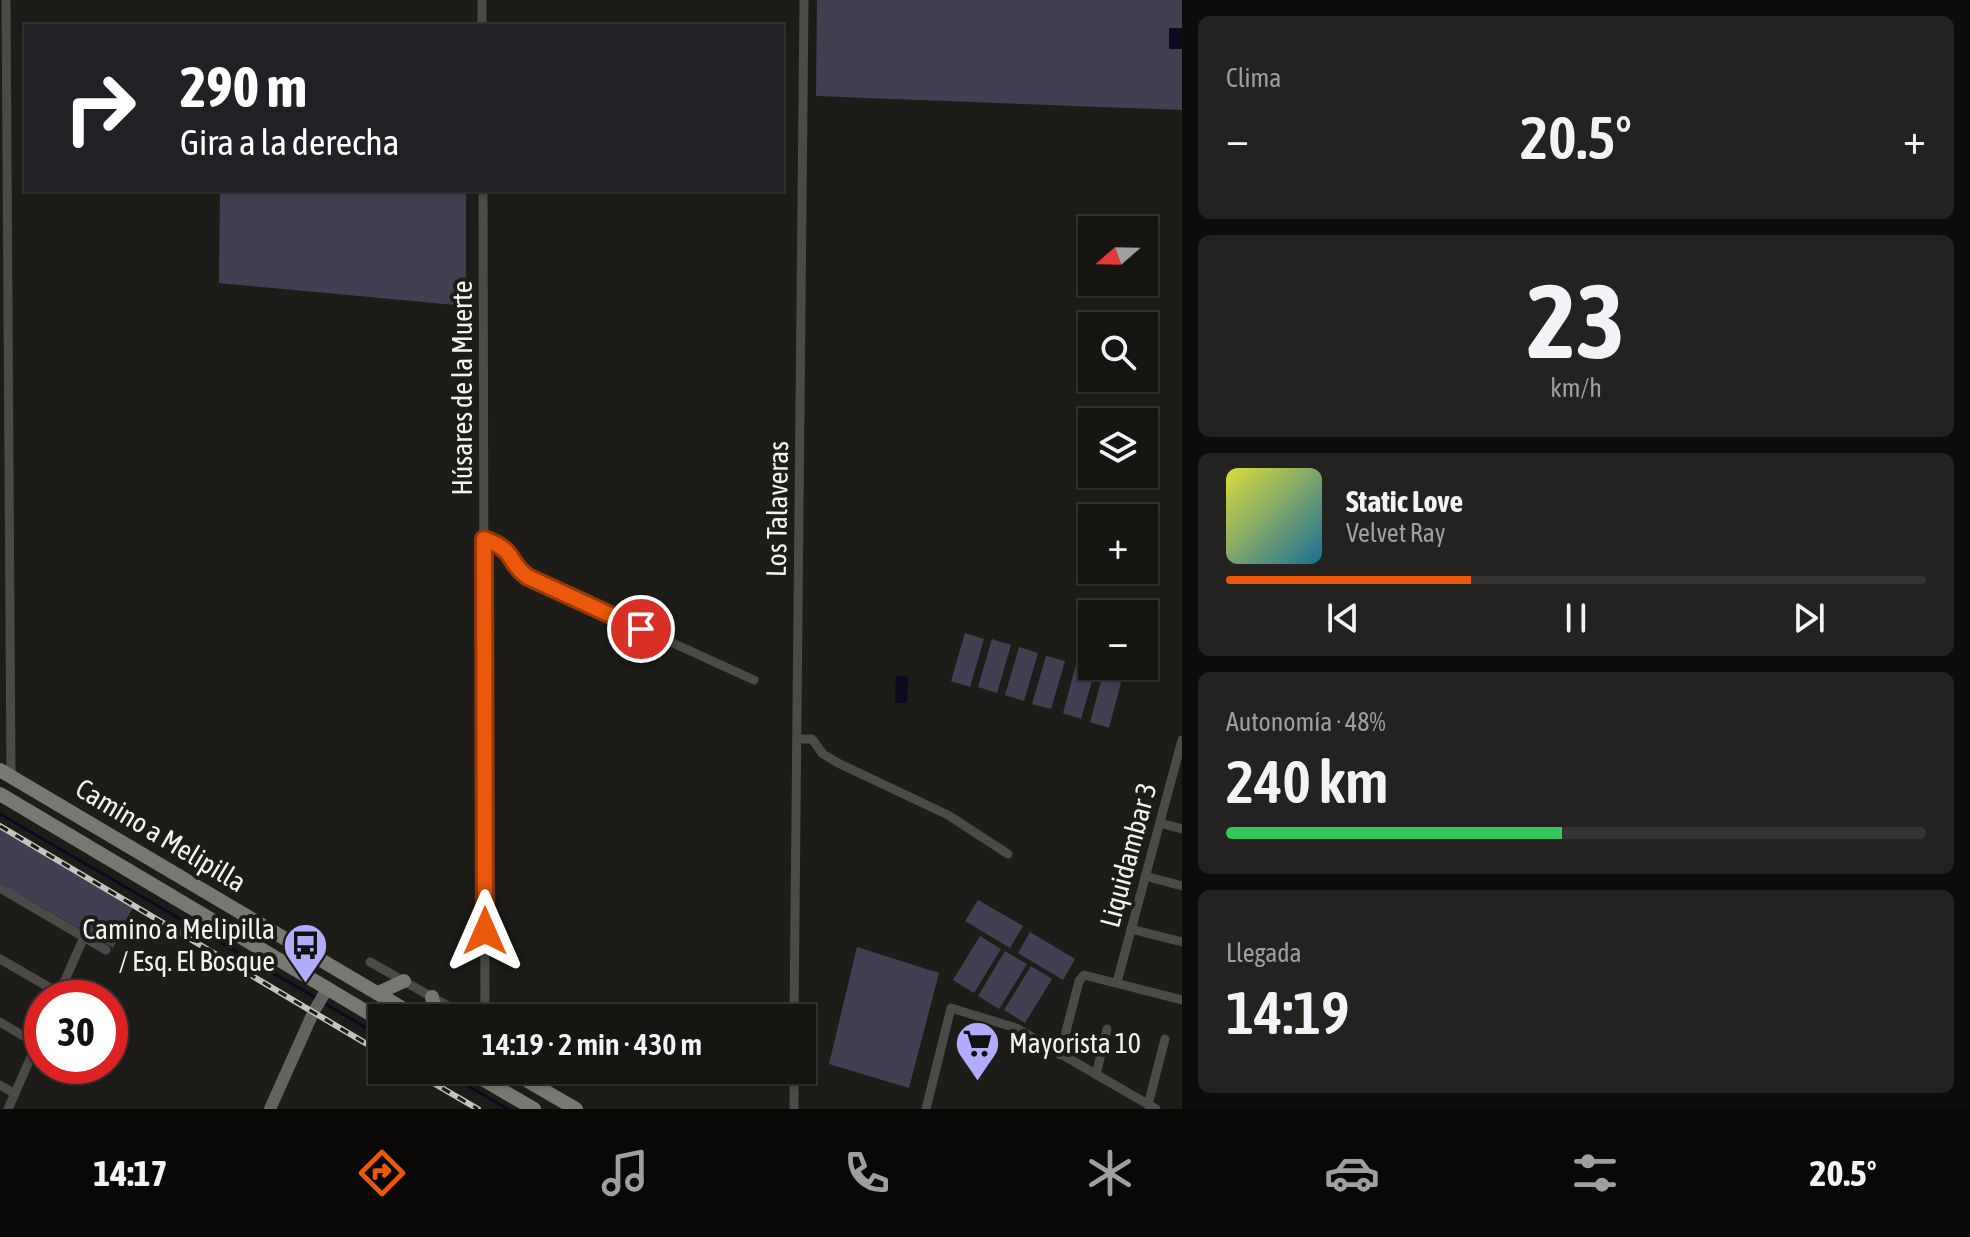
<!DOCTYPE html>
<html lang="es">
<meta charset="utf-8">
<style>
:root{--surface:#161512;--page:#232220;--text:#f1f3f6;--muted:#9e9f9f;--line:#353432;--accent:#ea580c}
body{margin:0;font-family:"Asap Condensed",sans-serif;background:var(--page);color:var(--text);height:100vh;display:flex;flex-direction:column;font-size:30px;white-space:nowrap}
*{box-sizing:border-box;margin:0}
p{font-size:26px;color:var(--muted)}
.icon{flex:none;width:44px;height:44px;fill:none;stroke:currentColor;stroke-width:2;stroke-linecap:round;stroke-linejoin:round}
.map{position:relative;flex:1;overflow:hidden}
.details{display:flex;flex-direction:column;gap:16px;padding:16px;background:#0c0c0a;width:788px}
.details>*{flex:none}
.hud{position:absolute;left:24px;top:24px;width:760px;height:168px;border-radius:0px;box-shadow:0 2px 6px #0004,0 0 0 2px var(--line);background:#202124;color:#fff;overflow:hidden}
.needle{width:52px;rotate:250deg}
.tools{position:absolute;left:1078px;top:216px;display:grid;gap:16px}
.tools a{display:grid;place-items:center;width:80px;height:80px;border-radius:0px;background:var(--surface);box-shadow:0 2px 6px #0004,0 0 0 2px var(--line);font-size:40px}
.speed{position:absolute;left:24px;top:980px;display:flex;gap:16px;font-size:40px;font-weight:700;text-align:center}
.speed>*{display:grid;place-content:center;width:104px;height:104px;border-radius:50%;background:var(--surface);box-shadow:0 2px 6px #0004,0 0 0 2px var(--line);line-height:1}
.speed .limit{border:12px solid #d22;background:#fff;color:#111}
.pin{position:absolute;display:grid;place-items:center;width:68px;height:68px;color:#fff;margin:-34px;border:4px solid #fff;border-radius:50%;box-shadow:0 2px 8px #0007}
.me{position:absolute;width:88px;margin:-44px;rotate:0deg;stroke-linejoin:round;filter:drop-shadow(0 0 6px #0008)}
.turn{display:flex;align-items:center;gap:28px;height:168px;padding:0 24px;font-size:36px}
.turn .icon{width:104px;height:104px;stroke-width:2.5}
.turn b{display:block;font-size:56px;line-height:68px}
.big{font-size:60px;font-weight:600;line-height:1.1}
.details .widget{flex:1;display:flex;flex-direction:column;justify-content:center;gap:12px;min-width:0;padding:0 28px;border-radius:12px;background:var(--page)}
.details .dial{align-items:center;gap:0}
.dial b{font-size:104px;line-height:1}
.song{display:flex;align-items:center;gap:24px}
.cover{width:96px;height:96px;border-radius:12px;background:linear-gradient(135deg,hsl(60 70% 55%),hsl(200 70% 35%))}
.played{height:8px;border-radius:4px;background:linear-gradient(90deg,var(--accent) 35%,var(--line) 35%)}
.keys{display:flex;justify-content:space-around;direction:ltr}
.heat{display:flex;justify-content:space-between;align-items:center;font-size:44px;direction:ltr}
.charge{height:12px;border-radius:6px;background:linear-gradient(90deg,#34c759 48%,var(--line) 0)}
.trip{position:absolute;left:368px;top:1004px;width:448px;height:80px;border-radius:0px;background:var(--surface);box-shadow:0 2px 6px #0004,0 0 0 2px var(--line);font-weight:600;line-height:80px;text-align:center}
.tab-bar{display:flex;height:128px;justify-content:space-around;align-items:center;background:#090807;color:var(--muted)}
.tab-bar .icon{width:56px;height:56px}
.tab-bar .current{color:var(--accent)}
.tab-bar b{font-size:36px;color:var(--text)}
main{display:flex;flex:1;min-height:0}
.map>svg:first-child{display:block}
.green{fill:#414053}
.water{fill:#0c0a20}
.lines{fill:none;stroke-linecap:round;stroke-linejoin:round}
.stream{stroke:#0c0a20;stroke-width:3}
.street{stroke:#4b4a48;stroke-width:9}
.secondary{stroke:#656360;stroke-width:12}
.primary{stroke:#797772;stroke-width:14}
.rail-casing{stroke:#c4c3c0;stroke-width:6}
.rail{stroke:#1e1c18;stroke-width:3;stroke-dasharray:9;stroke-linecap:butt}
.route-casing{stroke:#983908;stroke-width:20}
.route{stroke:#ea580c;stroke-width:14}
.labels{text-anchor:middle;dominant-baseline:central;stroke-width:8;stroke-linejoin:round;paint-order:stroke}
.street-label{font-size:28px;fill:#f3f2ef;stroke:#1e1c18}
.poi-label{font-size:28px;fill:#f3f2ef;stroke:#1e1c18;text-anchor:end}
</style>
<main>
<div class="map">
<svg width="1182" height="1109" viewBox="0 0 1182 1109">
<rect width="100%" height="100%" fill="#1e1c18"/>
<!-- green -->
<g class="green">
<path d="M817 0H1182V110L816 96Z"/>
<path d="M220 190H466V306L219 283Z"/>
<path d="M965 633 984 639 970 687 951 681Z"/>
<path d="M992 639 1011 645 997 693 978 687Z"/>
<path d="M1019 647 1038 653 1024 701 1005 695Z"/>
<path d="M1046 656 1065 661 1051 709 1032 704Z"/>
<path d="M1076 665 1095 671 1081 719 1063 713Z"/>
<path d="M1103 674 1122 679 1109 728 1090 722Z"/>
<path d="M0 829 133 907 113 948 0 883Z"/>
<path d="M978 900 1023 926 1010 948 965 921Z"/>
<path d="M1030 932 1075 959 1063 980 1018 953Z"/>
<path d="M980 936 1001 949 974 993 953 980Z"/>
<path d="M857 947 939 973 909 1088 829 1064Z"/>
<path d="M1005 951 1027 964 999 1009 978 996Z"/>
<path d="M1031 966 1052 979 1025 1023 1004 1010Z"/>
</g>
<!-- water -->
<g class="water">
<rect x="1169" y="28" width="13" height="21"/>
<path d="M896 676 908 677 907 703H895Z"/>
</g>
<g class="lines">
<!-- stream -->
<g class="stream">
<path d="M0 814 318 999"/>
<path d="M324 1003 382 1037"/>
<path d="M440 1070 508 1109"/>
</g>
<!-- street -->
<g class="street">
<path d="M6 0 11 777"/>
<path d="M482 0V26"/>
<path d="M483 190 485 1018"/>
<path d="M484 539 505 547 519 571 528 577 754 680"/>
<path d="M797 739H812L823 754 838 763 948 815 1008 854"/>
<path d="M1160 823 1182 829"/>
<path d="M1145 876 1182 886"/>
<path d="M0 888 106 950"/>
<path d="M1131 929 1182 942"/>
<path d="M0 959 59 993"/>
<path d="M370 962 469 1018"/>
<path d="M1117 982 1182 740"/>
<path d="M58 996 84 937"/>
<path d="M794 1018 804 0"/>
<path d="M0 1022 37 1044"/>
<path d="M1060 1055 1079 981 1084 975 1182 1000"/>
<path d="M1096 1075 1107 1029"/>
<path d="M0 1085 15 1094"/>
<path d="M1148 1105 1165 1039"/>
<path d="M8 1109 42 1032"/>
<path d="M794 1109V1070"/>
<path d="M926 1109 951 1008 1016 1028 1156 1109"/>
</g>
<!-- secondary -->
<path class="secondary" d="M270 1109 313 1013 327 989"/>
<!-- primary -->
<g class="primary">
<path d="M0 770 419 1018"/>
<path d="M0 794 382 1021"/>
<path d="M378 993 404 981"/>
<path d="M432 997 437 1018"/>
<path d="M467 1070 534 1109"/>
<path d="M509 1070 576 1109"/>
</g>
<defs>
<g id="rail">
<path d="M0 826 382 1053"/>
<path d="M411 1070 478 1109"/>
</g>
</defs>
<!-- rail casing -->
<use href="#rail" class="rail-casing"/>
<!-- rail -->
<use href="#rail" class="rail"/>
</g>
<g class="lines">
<defs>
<path id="route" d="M485 931 484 539C518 551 506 562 528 577L641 629"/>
</defs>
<!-- route casing -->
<use href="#route" class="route-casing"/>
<!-- route -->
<use href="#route" class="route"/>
</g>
<!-- icons -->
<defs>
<symbol id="bus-pin" viewBox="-11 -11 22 30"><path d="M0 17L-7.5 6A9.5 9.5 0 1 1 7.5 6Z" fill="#b1adfa" stroke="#1e1c18"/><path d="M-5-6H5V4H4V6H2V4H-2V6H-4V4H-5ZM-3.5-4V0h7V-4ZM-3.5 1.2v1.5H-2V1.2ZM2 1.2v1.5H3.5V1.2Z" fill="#111"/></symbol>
<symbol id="supermarket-pin" viewBox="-11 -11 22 30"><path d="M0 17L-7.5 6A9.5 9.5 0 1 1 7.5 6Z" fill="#b1adfa" stroke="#1e1c18"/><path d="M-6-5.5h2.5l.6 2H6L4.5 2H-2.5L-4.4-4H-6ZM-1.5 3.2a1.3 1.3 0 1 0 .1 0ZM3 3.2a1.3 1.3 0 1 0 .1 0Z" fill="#111"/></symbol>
</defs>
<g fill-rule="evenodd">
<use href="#bus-pin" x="280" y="920" width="51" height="69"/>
<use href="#supermarket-pin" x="952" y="1018" width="51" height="69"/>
</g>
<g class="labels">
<!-- street labels -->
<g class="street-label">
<text transform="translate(462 388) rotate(-90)">Húsares de la Muerte</text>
<text transform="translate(777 509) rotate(-89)">Los Talaveras</text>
<text transform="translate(161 835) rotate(31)">Camino a Melipilla</text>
<text transform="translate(1128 855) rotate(-75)">Liquidambar 3</text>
</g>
<!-- poi labels -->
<g class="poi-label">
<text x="275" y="929">Camino a Melipilla<tspan x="275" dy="32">/ Esq. El Bosque</tspan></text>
<text x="1009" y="1043" text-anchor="start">Mayorista 10</text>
</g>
</g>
</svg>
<div class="tools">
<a><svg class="needle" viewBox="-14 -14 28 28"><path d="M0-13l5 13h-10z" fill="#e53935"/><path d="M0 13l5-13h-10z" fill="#9e9f9f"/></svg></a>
<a><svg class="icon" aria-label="search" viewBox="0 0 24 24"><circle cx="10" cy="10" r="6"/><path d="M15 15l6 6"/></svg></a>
<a><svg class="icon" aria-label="layers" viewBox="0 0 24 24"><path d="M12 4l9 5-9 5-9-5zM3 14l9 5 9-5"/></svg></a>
<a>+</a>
<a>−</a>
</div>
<div class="speed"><div class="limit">30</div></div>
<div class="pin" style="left:641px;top:629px;background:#d93025"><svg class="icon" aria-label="arrive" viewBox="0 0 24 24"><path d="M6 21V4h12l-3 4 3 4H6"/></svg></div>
<svg class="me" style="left:485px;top:931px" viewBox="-20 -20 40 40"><path d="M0-17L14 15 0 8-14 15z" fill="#ea580c" stroke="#fff" stroke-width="4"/></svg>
<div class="trip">14:19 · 2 min · 430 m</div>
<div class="hud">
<div class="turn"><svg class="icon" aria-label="right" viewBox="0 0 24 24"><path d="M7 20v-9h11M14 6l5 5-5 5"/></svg><div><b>290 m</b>Gira a la derecha</div></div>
</div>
</div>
<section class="details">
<div class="widget"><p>Clima</p>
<div class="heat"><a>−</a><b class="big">20.5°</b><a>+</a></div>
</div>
<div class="widget dial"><b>23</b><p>km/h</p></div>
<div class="widget">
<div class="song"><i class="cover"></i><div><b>Static Love</b><p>Velvet Ray</p></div></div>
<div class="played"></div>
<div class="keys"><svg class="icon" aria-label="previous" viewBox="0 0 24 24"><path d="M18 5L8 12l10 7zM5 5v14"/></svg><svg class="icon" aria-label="pause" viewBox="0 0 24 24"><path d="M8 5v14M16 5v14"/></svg><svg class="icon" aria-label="next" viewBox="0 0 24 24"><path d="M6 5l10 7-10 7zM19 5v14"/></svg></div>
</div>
<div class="widget"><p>Autonomía · 48%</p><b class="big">240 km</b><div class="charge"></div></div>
<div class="widget"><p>Llegada</p><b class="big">14:19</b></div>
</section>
</main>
<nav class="tab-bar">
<b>14:17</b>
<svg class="icon current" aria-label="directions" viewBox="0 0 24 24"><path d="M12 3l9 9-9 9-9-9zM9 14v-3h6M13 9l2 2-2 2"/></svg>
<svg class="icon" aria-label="music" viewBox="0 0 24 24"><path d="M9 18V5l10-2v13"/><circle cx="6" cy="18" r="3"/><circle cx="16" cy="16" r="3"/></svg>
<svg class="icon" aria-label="phone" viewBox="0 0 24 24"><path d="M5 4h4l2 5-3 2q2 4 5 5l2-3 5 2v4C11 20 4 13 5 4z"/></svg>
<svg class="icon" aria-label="climate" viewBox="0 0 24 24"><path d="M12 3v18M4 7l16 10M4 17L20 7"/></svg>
<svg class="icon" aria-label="car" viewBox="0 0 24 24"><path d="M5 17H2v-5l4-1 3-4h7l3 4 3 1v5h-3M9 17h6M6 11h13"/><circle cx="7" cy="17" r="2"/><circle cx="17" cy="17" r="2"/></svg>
<svg class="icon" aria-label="filters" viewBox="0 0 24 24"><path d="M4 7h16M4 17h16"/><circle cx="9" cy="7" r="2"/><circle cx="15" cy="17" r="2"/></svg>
<b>20.5°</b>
</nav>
